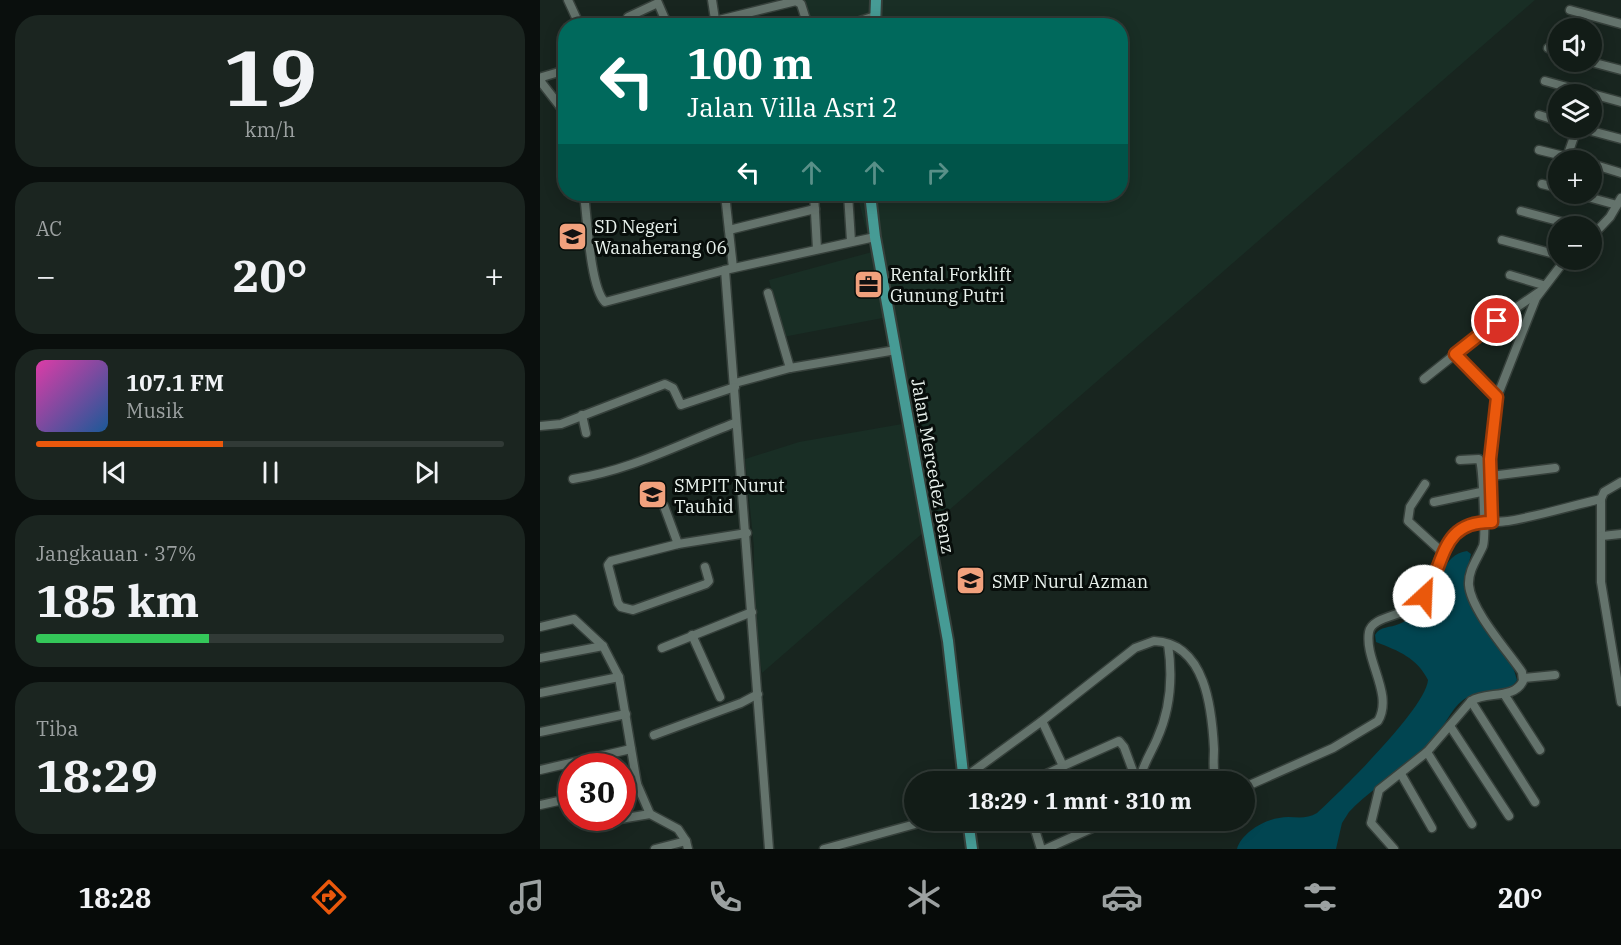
<!DOCTYPE html>
<html lang="id">
<meta charset="utf-8">
<style>
:root{--surface:#121c17;--page:#1b2520;--text:#f1f3f6;--muted:#9ca1a1;--line:#313a36;--accent:#ea580c}
body{margin:0;font-family:"IBM Plex Serif",serif;background:var(--page);color:var(--text);height:100vh;display:flex;flex-direction:column;font-size:22px;white-space:nowrap}
*{box-sizing:border-box;margin:0}
p{font-size:20px;color:var(--muted)}
.icon{flex:none;width:33px;height:33px;fill:none;stroke:currentColor;stroke-width:2;stroke-linecap:round;stroke-linejoin:round}
.map{position:relative;flex:1;overflow:hidden}
.drawer{display:flex;flex-direction:column;gap:15px;padding:15px;background:#0a0f0d;width:540px}
.drawer>*{flex:none}
.banner{position:absolute;left:18px;top:18px;width:570px;height:183px;border-radius:24px;box-shadow:0 3px 15px #0003,0 0 0 2px var(--line);background:#00695c;color:#fff;overflow:hidden}
.tools{position:absolute;left:1008px;top:18px;display:grid;gap:12px}
.tools a{display:grid;place-items:center;width:54px;height:54px;border-radius:50%;background:var(--surface);box-shadow:0 3px 15px #0003,0 0 0 2px var(--line);font-size:30px}
.speed{position:absolute;left:18px;top:753px;display:flex;gap:12px;font-size:30px;font-weight:700;text-align:center}
.speed>*{display:grid;place-content:center;width:78px;height:78px;border-radius:50%;background:var(--surface);box-shadow:0 3px 15px #0003,0 0 0 2px var(--line);line-height:1}
.speed .limit{border:9px solid #d22;background:#fff;color:#111}
.pin{position:absolute;display:grid;place-items:center;width:51px;height:51px;color:#fff;margin:-26px;border:3px solid #fff;border-radius:50%;box-shadow:0 2px 6px #0007}
.me{position:absolute;width:66px;margin:-33px;rotate:25deg;stroke-linejoin:round;filter:drop-shadow(0 0 4px #0008)}
.turn{display:flex;align-items:center;gap:21px;height:126px;padding:0 30px;font-size:27px}
.turn .icon{width:78px;height:78px;stroke-width:2.5}
.turn b{display:block;font-size:42px;line-height:51px}
.lanes{display:flex;align-items:center;height:57px;padding:0 30px;background:#0003;justify-content:center;gap:30px;direction:ltr}
.lanes .off{opacity:.35}
.big{font-size:45px;font-weight:700;line-height:1.1}
.drawer .widget{flex:1;display:flex;flex-direction:column;justify-content:center;gap:9px;min-width:0;padding:0 21px;border-radius:24px;background:var(--page)}
.drawer .dial{align-items:center;gap:0}
.dial b{font-size:78px;line-height:1}
.song{display:flex;align-items:center;gap:18px}
.cover{width:72px;height:72px;border-radius:9px;background:linear-gradient(135deg,hsl(320 70% 55%),hsl(210 70% 35%))}
.played{height:6px;border-radius:3px;background:linear-gradient(90deg,var(--accent) 40%,var(--line) 40%)}
.keys{display:flex;justify-content:space-around;direction:ltr}
.heat{display:flex;justify-content:space-between;align-items:center;font-size:33px;direction:ltr}
.charge{height:9px;border-radius:4px;background:linear-gradient(90deg,#34c759 37%,var(--line) 0)}
.trip{position:absolute;left:364px;top:771px;width:351px;height:60px;border-radius:30px;background:var(--surface);box-shadow:0 3px 15px #0003,0 0 0 2px var(--line);font-weight:700;line-height:60px;text-align:center}
.tabs{display:flex;height:96px;justify-content:space-around;align-items:center;background:#070b09;color:var(--muted)}
.tabs .icon{width:42px;height:42px}
.tabs .on{color:var(--accent)}
.tabs b{font-size:27px;color:var(--text)}
main{display:flex;flex:1;min-height:0}
.map>svg:first-child{display:block}
.built{fill:#192e25}
.water{fill:#014551}
.lines{fill:none;stroke-linecap:round;stroke-linejoin:round}
.minor-casing{stroke:#36403b;stroke-width:11}
.major-casing{stroke:#36403b;stroke-width:14}
.minor{stroke:#64736c;stroke-width:8}
.major{stroke:#469b95;stroke-width:10}
.route-casing{stroke:#983908;stroke-width:15}
.route{stroke:#ea580c;stroke-width:10}
.labels{text-anchor:middle;dominant-baseline:central;stroke-width:6;stroke-linejoin:round;paint-order:stroke}
.poi-label{font-size:18px;fill:#eaf3ee;stroke:#070d0a;text-anchor:start}
.street-label{font-size:18px;fill:#eaf3ee;stroke:#070d0a}
</style>
<main>
<section class="drawer">
<div class="widget dial"><b>19</b><p>km/h</p></div>
<div class="widget"><p>AC</p>
<div class="heat"><a>−</a><b class="big">20°</b><a>+</a></div>
</div>
<div class="widget">
<div class="song"><i class="cover"></i><div><b>107.1 FM</b><p>Musik</p></div></div>
<div class="played"></div>
<div class="keys"><svg class="icon" aria-label="previous" viewBox="0 0 24 24"><path d="M18 5L8 12l10 7zM5 5v14"/></svg><svg class="icon" aria-label="pause" viewBox="0 0 24 24"><path d="M8 5v14M16 5v14"/></svg><svg class="icon" aria-label="next" viewBox="0 0 24 24"><path d="M6 5l10 7-10 7zM19 5v14"/></svg></div>
</div>
<div class="widget"><p>Jangkauan · 37%</p><b class="big">185 km</b><div class="charge"></div></div>
<div class="widget"><p>Tiba</p><b class="big">18:29</b></div>
</section>
<div class="map">
<svg width="1081" height="849" viewBox="0 0 1081 849">
<rect width="100%" height="100%" fill="#18251f"/>
<!-- built -->
<path class="built" d="M263 0H995L222 673 214 620V547L205 459 259 442 362 424 348 317 243 337 229 280 332 252 317 194H580V26L271 25Z"/>
<!-- water -->
<path class="water" d="M927 551 931 554C913 624 966 630 977 680 968 697 942 686 923 700 910 710 904 728 893 740 869 768 834 785 809 812L802 823 796 849H697C701 834 723 820 739 818 752 815 764 821 777 813 800 792 886 708 888 680 877 658 859 651 836 642L835 635C840 626 850 628 859 624 871 619 881 611 889 601 902 583 901 555 927 551Z"/>
<g class="lines">
<defs>
<g id="minor">
<path d="M28 0 40 26"/>
<path d="M172 0 176 26"/>
<path d="M1030 10 1081 24"/>
<path d="M88 17 118 3 128 26"/>
<path d="M175 21 256 1 261 4 268 26"/>
<path d="M305 26 335 16"/>
<path d="M1008 48 1018 51"/>
<path d="M1051 62 1081 70"/>
<path d="M26 70 2 77 1 82 26 114"/>
<path d="M1005 81 1081 102"/>
<path d="M999 115 1018 121"/>
<path d="M1040 128 1081 139"/>
<path d="M999 150 1040 160"/>
<path d="M1027 157 1037 128"/>
<path d="M1052 164 1081 173"/>
<path d="M1002 184 1018 188"/>
<path d="M44 194C47 216 50 288 65 302L185 270 335 237"/>
<path d="M185 194 193 268"/>
<path d="M274 194 277 249"/>
<path d="M308 194 311 241"/>
<path d="M1037 194 1077 205"/>
<path d="M981 211 1037 226"/>
<path d="M189 230 275 209"/>
<path d="M1052 236 1070 217 1081 198"/>
<path d="M962 240 1018 255"/>
<path d="M185 270 229 849"/>
<path d="M970 275 1003 285"/>
<path d="M228 293 250 368"/>
<path d="M915 354 957 397"/>
<path d="M884 379 957 321 999 292"/>
<path d="M195 383 250 368 356 350"/>
<path d="M42 415 46 433"/>
<path d="M0 426 21 424 125 384 133 388 141 405 195 387"/>
<path d="M951 476 1015 468"/>
<path d="M33 479C92 470 139 444 195 423"/>
<path d="M885 484 870 507 868 521 902 552"/>
<path d="M1061 499V582L1081 702"/>
<path d="M894 502 941 492"/>
<path d="M124 506 138 544"/>
<path d="M952 522 950 459 957 397 996 298 1025 260"/>
<path d="M1062 536 1081 534"/>
<path d="M165 567 169 581 166 584 93 610 81 607 78 603 68 565 71 561 138 544 207 533"/>
<path d="M0 627 34 619 63 646 79 677 97 784 110 814 138 829 146 841 148 849"/>
<path d="M152 635 180 697"/>
<path d="M122 648 212 612"/>
<path d="M0 658 63 646"/>
<path d="M983 678 1015 675"/>
<path d="M0 693 79 677"/>
<path d="M964 694 1000 750"/>
<path d="M931 701 995 802"/>
<path d="M502 721 523 766 579 741 584 747 597 782"/>
<path d="M910 726 969 816"/>
<path d="M0 732 86 714"/>
<path d="M114 735 201 703 218 694"/>
<path d="M887 752 932 824"/>
<path d="M0 770 91 749"/>
<path d="M861 774 892 828"/>
<path d="M424 778 502 721 595 648 614 641C666 643 672 710 674 749 674 760 672 771 677 782"/>
<path d="M490 782 523 766"/>
<path d="M599 782C602 766 611 753 617 739 631 708 633 677 628 644"/>
<path d="M642 782 675 779"/>
<path d="M82 787 97 784"/>
<path d="M705 787 793 748 838 721C854 694 824 660 829 632 832 616 862 617 877 604 896 586 894 559 909 540 914 534 920 529 927 526 940 521 954 523 968 521 999 516 1030 506 1061 499L1064 492 1081 482"/>
<path d="M0 805 32 798"/>
<path d="M492 820 501 849"/>
<path d="M50 824 110 814"/>
<path d="M115 849 146 841"/>
<path d="M284 849 390 820"/>
<path d="M506 849 570 820"/>
<path d="M854 849 831 823 839 790 887 752 931 701C946 691 974 700 983 681L982 672C967 650 931 610 929 585 928 570 938 558 943 546 946 537 943 464 939 459L920 460"/>
</g>
<g id="major">
<path d="M335 26 336 0"/>
<path d="M330 194 335 237 408 641 424 782"/>
<path d="M428 820 432 849"/>
</g>
</defs>
<!-- minor casing -->
<use href="#minor" class="minor-casing"/>
<!-- major casing -->
<use href="#major" class="major-casing"/>
<!-- minor -->
<use href="#minor" class="minor"/>
<!-- major -->
<use href="#major" class="major"/>
</g>
<g class="lines">
<defs>
<path id="route" d="M884 596C906 564 899 521 952 522L950 459 957 397 915 354 957 321"/>
</defs>
<!-- route casing -->
<use href="#route" class="route-casing"/>
<!-- route -->
<use href="#route" class="route"/>
</g>
<!-- icons -->
<defs>
<symbol id="school-square" viewBox="-11 -11 22 22"><rect x="-9" y="-9" width="18" height="18" rx="4" fill="#f1a17d" stroke="#070d0a"/><path d="M0-5L7-2L0 1L-7-2ZM-4 1L0 2.5L4 1V4Q0 6-4 4Z" fill="#111"/></symbol>
<symbol id="office-square" viewBox="-11 -11 22 22"><rect x="-9" y="-9" width="18" height="18" rx="4" fill="#f1a17d" stroke="#070d0a"/><path d="M-6-3h4V-5.5h4V-3h4V5H-6ZM-1-4.5V-3h2v-1.5ZM-6 0V1H6V0Z" fill="#111"/></symbol>
</defs>
<g fill-rule="evenodd">
<use href="#school-square" x="16" y="220" width="33" height="33"/>
<use href="#office-square" x="312" y="268" width="33" height="33"/>
<use href="#school-square" x="96" y="478" width="33" height="33"/>
<use href="#school-square" x="414" y="564" width="33" height="33"/>
</g>
<g class="labels">
<!-- poi labels -->
<g class="poi-label">
<text x="54" y="226">SD Negeri<tspan x="54" dy="21">Wanaherang 06</tspan></text>
<text x="350" y="274">Rental Forklift<tspan x="350" dy="21">Gunung Putri</tspan></text>
<text x="134" y="485">SMPIT Nurut<tspan x="134" dy="21">Tauhid</tspan></text>
<text x="452" y="581">SMP Nurul Azman</text>
</g>
<!-- street labels -->
<g class="street-label">
<text transform="translate(393 466) rotate(80)">Jalan Mercedez Benz</text>
</g>
</g>
</svg>
<div class="tools">
<a><svg class="icon" aria-label="sound" viewBox="0 0 24 24"><path d="M4 9h4l5-4v14l-5-4H4zM17 9q2 3 0 6"/></svg></a>
<a><svg class="icon" aria-label="layers" viewBox="0 0 24 24"><path d="M12 4l9 5-9 5-9-5zM3 14l9 5 9-5"/></svg></a>
<a>+</a>
<a>−</a>
</div>
<div class="speed"><div class="limit">30</div></div>
<div class="pin" style="left:957px;top:321px;background:#d93025"><svg class="icon" aria-label="arrive" viewBox="0 0 24 24"><path d="M6 21V4h12l-3 4 3 4H6"/></svg></div>
<svg class="me" style="left:884px;top:596px" viewBox="-20 -20 40 40"><circle r="19" fill="#fff"/><path d="M0-13L10 11 0 6-10 11z" fill="#ea580c"/></svg>
<div class="trip">18:29 · 1 mnt · 310 m</div>
<div class="banner">
<div class="turn"><svg class="icon" aria-label="left" viewBox="0 0 24 24"><path d="M17 20v-9H6M10 6l-5 5 5 5"/></svg><div><b>100 m</b>Jalan Villa Asri 2</div></div>
<div class="lanes"><svg class="icon" aria-label="left" viewBox="0 0 24 24"><path d="M17 20v-9H6M10 6l-5 5 5 5"/></svg><svg class="icon off" aria-label="ahead" viewBox="0 0 24 24"><path d="M12 20V5M6 11l6-6 6 6"/></svg><svg class="icon off" aria-label="ahead" viewBox="0 0 24 24"><path d="M12 20V5M6 11l6-6 6 6"/></svg><svg class="icon off" aria-label="right" viewBox="0 0 24 24"><path d="M7 20v-9h11M14 6l5 5-5 5"/></svg></div>
</div>
</div>
</main>
<nav class="tabs">
<b>18:28</b>
<svg class="icon on" aria-label="directions" viewBox="0 0 24 24"><path d="M12 3l9 9-9 9-9-9zM9 14v-3h6M13 9l2 2-2 2"/></svg>
<svg class="icon" aria-label="music" viewBox="0 0 24 24"><path d="M9 18V5l10-2v13"/><circle cx="6" cy="18" r="3"/><circle cx="16" cy="16" r="3"/></svg>
<svg class="icon" aria-label="phone" viewBox="0 0 24 24"><path d="M5 4h4l2 5-3 2q2 4 5 5l2-3 5 2v4C11 20 4 13 5 4z"/></svg>
<svg class="icon" aria-label="climate" viewBox="0 0 24 24"><path d="M12 3v18M4 7l16 10M4 17L20 7"/></svg>
<svg class="icon" aria-label="car" viewBox="0 0 24 24"><path d="M5 17H2v-5l4-1 3-4h7l3 4 3 1v5h-3M9 17h6M6 11h13"/><circle cx="7" cy="17" r="2"/><circle cx="17" cy="17" r="2"/></svg>
<svg class="icon" aria-label="filters" viewBox="0 0 24 24"><path d="M4 7h16M4 17h16"/><circle cx="9" cy="7" r="2"/><circle cx="15" cy="17" r="2"/></svg>
<b>20°</b>
</nav>
